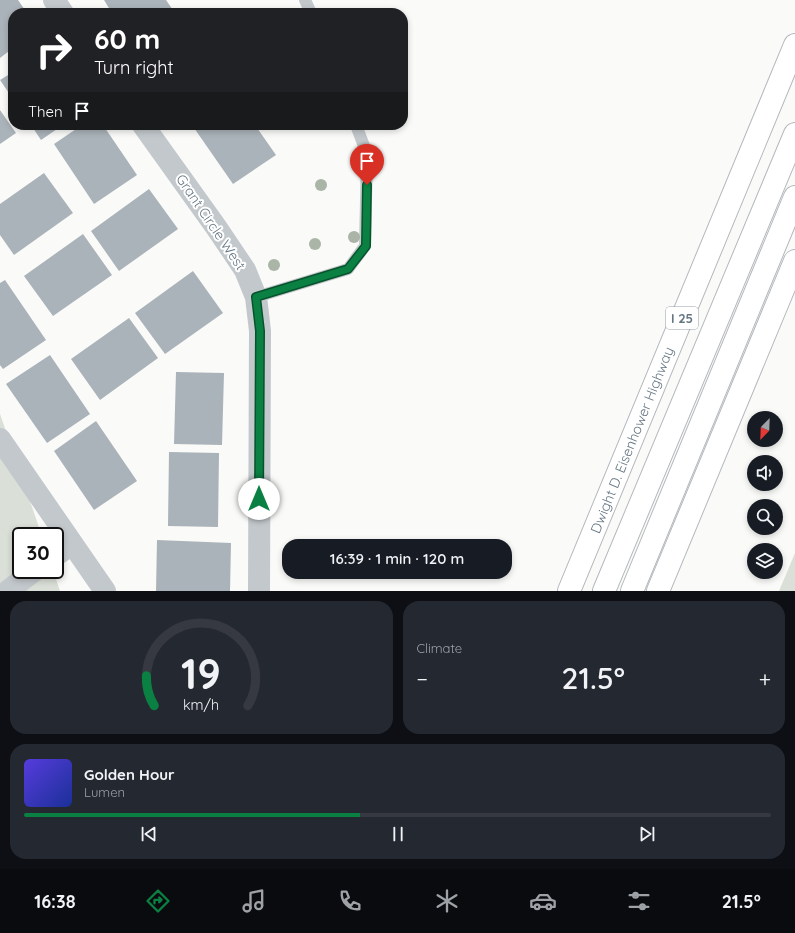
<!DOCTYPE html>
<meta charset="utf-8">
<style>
:root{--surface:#171b24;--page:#242831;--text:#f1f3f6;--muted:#9ea1a6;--line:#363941;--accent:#0b8043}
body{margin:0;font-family:Quicksand,sans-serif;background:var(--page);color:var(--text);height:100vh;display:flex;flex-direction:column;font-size:15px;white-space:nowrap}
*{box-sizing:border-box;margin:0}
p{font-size:13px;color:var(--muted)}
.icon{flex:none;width:22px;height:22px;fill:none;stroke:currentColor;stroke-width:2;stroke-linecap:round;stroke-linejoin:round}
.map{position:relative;height:591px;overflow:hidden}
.sheet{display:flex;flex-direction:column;gap:10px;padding:10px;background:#0d0f14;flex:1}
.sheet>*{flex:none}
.banner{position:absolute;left:8px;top:8px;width:400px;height:122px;border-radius:16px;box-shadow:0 2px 6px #0003;background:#202124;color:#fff;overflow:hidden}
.needle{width:26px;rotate:203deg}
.buttons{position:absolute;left:747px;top:411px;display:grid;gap:8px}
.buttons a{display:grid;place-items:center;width:36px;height:36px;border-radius:50%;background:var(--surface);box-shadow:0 2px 6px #0003;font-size:20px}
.speed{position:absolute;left:12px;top:527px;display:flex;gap:8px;font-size:20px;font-weight:700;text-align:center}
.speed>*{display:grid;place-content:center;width:52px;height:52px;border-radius:50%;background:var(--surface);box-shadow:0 2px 6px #0003;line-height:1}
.speed .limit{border:2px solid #111;border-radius:6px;background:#fff;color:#111}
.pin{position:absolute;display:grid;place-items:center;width:34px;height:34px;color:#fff;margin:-41px -17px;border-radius:50% 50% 50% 0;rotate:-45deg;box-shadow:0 0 4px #0007}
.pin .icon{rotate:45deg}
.me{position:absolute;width:44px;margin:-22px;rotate:0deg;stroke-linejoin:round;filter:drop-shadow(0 0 3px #0008)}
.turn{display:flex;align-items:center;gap:14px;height:84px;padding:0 20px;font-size:18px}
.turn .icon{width:52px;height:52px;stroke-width:2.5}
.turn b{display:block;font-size:28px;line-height:34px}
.then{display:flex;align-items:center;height:38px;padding:0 20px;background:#0003;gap:8px;font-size:15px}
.big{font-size:30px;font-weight:600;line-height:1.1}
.sheet .tile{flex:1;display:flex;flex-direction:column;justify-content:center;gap:6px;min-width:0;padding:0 14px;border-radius:16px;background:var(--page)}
.sheet .dial{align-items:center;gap:0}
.dial svg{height:104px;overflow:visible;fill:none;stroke:var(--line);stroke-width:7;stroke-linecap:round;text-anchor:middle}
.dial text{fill:var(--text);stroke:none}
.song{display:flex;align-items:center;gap:12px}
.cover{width:48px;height:48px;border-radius:6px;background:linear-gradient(135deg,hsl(250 70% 55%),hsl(230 70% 35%))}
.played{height:4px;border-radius:2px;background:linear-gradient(90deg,var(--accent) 45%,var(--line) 45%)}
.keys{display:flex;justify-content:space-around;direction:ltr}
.heat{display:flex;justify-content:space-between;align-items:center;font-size:22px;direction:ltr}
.sheet .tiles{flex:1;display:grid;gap:10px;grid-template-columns:1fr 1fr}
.tile:last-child{grid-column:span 2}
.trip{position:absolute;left:282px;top:539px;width:230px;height:40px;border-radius:16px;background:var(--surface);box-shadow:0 2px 6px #0003;font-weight:600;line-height:40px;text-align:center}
.dock{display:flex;height:64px;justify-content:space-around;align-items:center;background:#090b0e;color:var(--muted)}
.dock .icon{width:28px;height:28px}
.dock .selected{color:var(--accent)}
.dock b{font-size:18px;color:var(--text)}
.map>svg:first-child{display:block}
.green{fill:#dadfd7}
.building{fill:#aab3b9}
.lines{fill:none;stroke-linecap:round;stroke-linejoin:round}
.highway-casing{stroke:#b4b9bd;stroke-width:24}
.lane{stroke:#c3c8cc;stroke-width:12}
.street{stroke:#c3c8cc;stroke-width:22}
.highway{stroke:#fff;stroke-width:22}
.tree{fill:#aab4a7}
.route-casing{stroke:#07532c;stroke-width:10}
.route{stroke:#0b8043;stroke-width:7}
.labels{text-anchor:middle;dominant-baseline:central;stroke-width:4;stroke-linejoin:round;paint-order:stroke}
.shield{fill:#fff;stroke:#939fa8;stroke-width:1}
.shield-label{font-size:13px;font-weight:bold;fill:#657683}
.street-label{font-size:14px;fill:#657683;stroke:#fff}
</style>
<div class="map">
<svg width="795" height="591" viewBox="0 0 795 591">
<rect width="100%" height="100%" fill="#fafaf8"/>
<!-- green -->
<g class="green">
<path d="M0 414 42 536H21V570H53L60 591H0Z"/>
<path d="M795 553V591H779Z"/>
</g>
<!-- building -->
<g class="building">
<path d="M0 0H18L27 13H13V48L0 58Z"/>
<path d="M104 0H166L175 13H112Z"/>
<path d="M13 72V99L0 80Z"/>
<path d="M0 110 16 133 0 144Z"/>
<path d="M31 125H63L41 140Z"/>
<path d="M82 125H103L137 175 94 204 54 144Z"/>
<path d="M192 125H255L276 155 233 184Z"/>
<path d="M44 173 73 213 14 255 0 235V204Z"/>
<path d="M149 189 178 229 119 271 91 231Z"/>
<path d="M83 234 112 275 53 316 24 276Z"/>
<path d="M193 271 223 313 165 354 135 313Z"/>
<path d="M5 280 46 340 3 369 0 365V283Z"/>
<path d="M129 318 158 358 100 400 71 359Z"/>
<path d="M50 355 90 414 47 443 6 384Z"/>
<path d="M176 372 224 373 222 445 174 444Z"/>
<path d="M96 421 137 481 94 510 54 451Z"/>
<path d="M169 452 219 453 218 527 168 526Z"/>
<path d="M157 540 231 543 230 591H156Z"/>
</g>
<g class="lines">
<defs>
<g id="highway">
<path d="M569 591 795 45"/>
<path d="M604 591 795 134"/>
<path d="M632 591 795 197"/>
<path d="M658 591 795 261"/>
</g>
</defs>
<!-- highway casing -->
<use href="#highway" class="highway-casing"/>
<!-- lane -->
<g class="lane">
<path d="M305 0 311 13"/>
<path d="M256 297 348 269 365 246 367 154 356 125"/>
</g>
<!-- street -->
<g class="street">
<path d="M54 0 63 13"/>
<path d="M143 125 216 227 245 270 256 297 260 331 259 591"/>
<path d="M0 439 105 591"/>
<path d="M55 556 72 544"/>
<path d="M8 591 35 570"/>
</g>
<!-- highway -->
<use href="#highway" class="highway"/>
</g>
<!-- trees -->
<g class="tree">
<circle cx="321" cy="185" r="6"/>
<circle cx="354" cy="237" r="6"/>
<circle cx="315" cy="244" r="6"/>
<circle cx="274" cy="265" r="6"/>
</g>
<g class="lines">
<defs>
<path id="route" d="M259 499 260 331 256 297 348 269 366 246 367 185"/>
</defs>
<!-- route casing -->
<use href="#route" class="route-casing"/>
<!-- route -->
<use href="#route" class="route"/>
</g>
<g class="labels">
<!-- shield labels -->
<rect class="shield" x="666" y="307" width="32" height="22" rx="3"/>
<g class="shield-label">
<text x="682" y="318">I 25</text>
</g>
<!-- street labels -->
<g class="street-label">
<text transform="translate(211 222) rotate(56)">Grant Circle West</text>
<text transform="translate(632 440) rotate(-68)">Dwight D. Eisenhower Highway</text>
</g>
</g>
</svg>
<div class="buttons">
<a><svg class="needle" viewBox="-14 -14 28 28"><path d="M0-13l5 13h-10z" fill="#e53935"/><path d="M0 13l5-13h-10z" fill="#9ea1a6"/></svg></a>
<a><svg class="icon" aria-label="sound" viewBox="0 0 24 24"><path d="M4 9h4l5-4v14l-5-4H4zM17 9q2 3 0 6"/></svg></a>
<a><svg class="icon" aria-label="search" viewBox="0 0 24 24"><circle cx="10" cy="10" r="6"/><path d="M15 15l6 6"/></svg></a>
<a><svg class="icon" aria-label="layers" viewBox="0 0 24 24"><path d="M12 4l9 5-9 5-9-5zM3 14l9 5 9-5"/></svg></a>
</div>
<div class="speed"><div class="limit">30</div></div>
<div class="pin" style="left:367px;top:185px;background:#d93025"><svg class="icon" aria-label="arrive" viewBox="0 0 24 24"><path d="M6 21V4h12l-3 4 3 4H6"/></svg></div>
<svg class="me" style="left:259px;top:499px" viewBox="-20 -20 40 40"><circle r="19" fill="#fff"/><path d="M0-13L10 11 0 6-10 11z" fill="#0b8043"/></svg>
<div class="trip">16:39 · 1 min · 120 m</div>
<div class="banner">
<div class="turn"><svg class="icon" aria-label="right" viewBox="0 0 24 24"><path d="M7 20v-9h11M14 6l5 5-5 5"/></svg><div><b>60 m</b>Turn right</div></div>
<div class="then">Then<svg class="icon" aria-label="arrive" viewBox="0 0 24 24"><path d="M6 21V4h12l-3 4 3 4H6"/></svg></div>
</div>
</div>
<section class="sheet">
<div class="tiles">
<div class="tile dial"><svg viewBox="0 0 100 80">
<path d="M14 69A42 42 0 1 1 86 69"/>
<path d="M14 69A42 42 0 0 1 8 46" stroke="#0b8043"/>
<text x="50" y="56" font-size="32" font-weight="700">19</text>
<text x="50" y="72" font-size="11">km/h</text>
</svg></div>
<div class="tile"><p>Climate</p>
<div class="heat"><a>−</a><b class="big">21.5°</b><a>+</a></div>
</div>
<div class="tile">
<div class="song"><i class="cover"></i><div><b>Golden Hour</b><p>Lumen</p></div></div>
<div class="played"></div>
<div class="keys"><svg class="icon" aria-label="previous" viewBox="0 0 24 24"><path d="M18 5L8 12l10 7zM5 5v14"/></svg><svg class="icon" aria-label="pause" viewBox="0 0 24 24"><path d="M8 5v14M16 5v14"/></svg><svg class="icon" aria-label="next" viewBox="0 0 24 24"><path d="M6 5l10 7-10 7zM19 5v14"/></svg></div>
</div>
</div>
</section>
<nav class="dock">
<b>16:38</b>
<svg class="icon selected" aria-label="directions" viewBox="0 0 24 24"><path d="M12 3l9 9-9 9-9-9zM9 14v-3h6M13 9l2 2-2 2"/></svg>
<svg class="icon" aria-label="music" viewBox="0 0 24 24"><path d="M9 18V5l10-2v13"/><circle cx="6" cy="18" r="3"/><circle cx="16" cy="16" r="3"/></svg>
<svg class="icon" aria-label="phone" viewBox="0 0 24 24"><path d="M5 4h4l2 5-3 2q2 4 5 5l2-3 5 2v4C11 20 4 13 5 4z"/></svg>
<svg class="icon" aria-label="climate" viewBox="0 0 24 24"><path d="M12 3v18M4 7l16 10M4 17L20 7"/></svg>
<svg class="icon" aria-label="car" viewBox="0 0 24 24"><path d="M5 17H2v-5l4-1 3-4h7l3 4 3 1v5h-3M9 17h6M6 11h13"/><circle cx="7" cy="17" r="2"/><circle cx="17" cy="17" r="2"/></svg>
<svg class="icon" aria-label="filters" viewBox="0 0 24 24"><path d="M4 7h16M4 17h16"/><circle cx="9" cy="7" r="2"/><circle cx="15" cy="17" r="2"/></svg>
<b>21.5°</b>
</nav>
